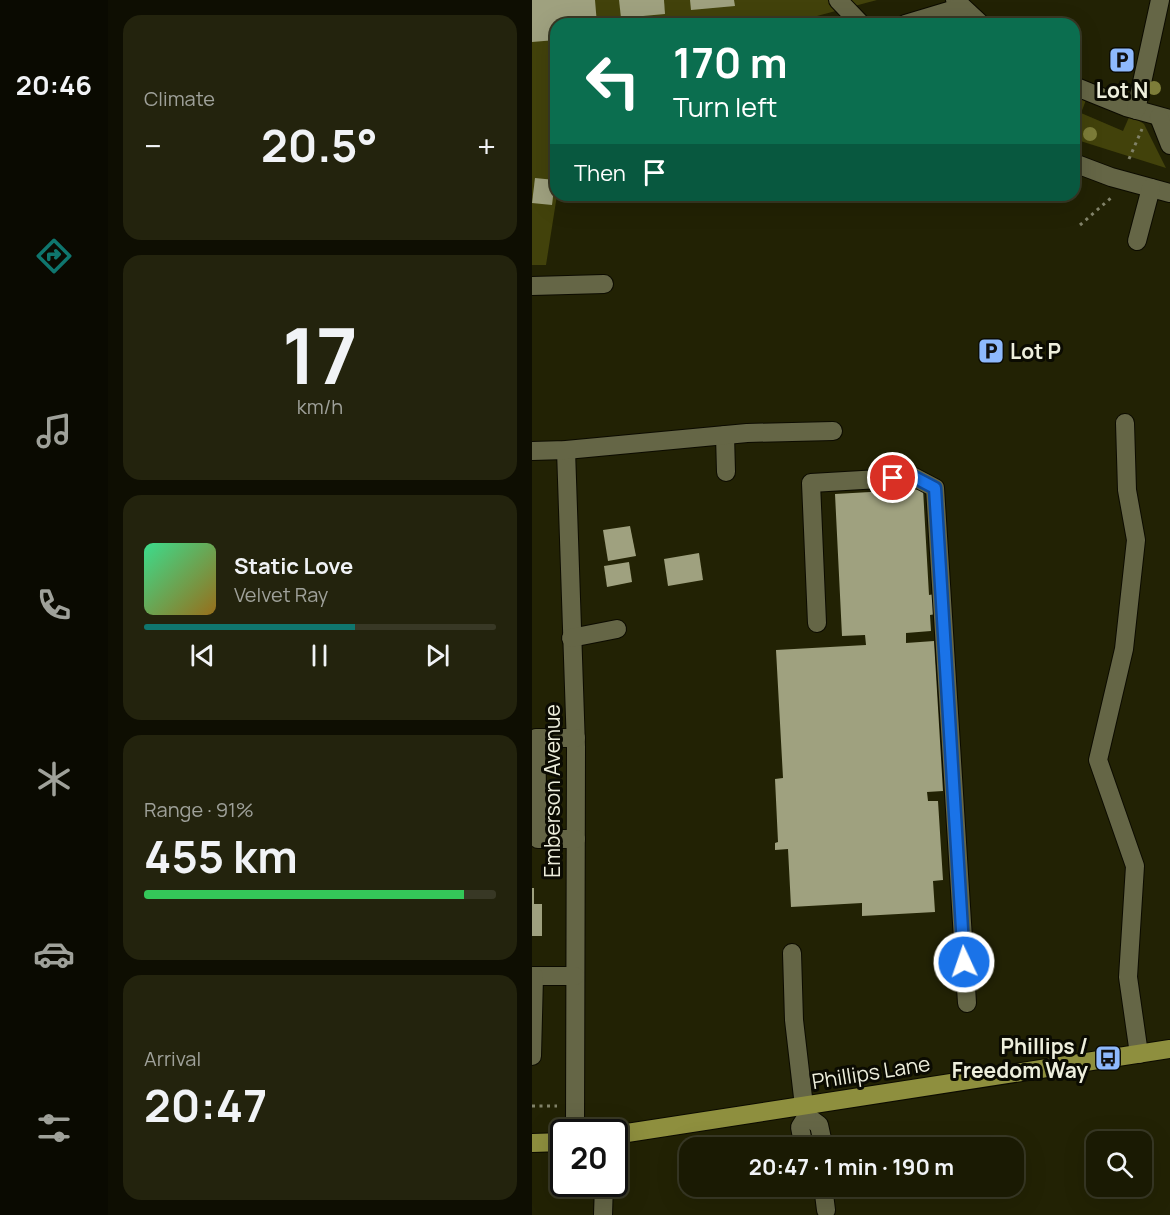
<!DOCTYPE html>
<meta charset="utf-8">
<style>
:root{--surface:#1a1a03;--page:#23230d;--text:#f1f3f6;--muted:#9fa19a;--line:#383825;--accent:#0f766e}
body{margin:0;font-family:Manrope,sans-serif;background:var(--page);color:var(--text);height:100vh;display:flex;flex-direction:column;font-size:22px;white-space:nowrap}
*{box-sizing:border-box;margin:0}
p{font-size:20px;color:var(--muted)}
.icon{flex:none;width:33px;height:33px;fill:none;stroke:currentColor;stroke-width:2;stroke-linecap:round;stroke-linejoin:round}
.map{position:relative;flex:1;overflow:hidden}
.details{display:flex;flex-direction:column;gap:15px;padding:15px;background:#0e0e02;width:424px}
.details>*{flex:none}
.banner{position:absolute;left:18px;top:18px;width:530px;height:183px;border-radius:18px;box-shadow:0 6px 24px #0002,0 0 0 2px var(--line);background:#0b6e4f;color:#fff;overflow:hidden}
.tools{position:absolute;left:554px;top:1131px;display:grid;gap:12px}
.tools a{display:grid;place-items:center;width:66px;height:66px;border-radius:12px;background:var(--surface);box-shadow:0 6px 24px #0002,0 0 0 2px var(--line);font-size:30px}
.speed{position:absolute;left:18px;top:1119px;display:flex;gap:12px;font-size:30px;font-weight:700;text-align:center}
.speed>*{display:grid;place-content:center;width:78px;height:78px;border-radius:50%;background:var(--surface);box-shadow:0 6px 24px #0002,0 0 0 2px var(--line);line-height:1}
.speed .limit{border:3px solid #111;border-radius:9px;background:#fff;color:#111}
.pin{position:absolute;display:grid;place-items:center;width:51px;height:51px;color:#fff;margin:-26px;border:3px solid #fff;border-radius:50%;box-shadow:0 2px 6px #0007}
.me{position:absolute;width:66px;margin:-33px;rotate:357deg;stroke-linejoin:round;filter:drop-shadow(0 0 4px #0008)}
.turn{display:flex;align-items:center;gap:21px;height:126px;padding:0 24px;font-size:27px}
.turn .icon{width:78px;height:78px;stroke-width:2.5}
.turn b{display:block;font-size:42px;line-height:51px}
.then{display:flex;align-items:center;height:57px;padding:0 24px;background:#0003;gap:12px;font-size:22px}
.big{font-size:45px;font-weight:700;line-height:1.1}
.details .widget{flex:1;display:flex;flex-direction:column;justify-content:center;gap:9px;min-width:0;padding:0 21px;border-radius:18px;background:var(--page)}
.details .dial{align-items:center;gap:0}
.dial b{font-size:78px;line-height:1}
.song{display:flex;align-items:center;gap:18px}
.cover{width:72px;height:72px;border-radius:9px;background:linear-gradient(135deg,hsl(150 70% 55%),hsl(40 70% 35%))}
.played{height:6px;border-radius:3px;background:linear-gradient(90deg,var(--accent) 60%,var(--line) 60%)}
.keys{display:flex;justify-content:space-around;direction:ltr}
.heat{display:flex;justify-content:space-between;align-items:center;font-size:33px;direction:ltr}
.charge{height:9px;border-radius:4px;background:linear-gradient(90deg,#34c759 91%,var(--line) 0)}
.trip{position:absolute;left:147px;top:1137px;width:345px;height:60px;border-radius:18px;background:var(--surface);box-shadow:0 6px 24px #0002,0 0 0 2px var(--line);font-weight:700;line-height:60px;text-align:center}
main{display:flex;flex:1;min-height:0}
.tab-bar{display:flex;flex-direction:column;width:108px;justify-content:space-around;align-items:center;background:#0a0a01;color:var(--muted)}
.tab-bar .icon{width:42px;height:42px}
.tab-bar .selected{color:var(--accent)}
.tab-bar b{font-size:27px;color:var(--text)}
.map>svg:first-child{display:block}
.green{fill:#42420b}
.building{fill:#9fa17f}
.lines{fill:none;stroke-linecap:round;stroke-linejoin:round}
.minor-casing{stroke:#0c0b00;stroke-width:20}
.major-casing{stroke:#0c0b00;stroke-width:20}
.path{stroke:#818269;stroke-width:3;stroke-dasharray:3 4.5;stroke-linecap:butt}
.minor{stroke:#656646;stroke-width:18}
.major{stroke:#8e8f3e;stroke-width:18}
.tree{fill:#7d7d39}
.route-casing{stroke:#114b97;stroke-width:15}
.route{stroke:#1a73e8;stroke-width:10}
.labels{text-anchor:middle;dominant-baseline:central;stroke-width:6;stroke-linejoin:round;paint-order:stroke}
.poi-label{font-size:21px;font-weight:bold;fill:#eeefdd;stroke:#0b0b02}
.street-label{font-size:21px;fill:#eeefdd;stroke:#0b0b02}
</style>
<main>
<nav class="tab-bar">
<b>20:46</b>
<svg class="icon selected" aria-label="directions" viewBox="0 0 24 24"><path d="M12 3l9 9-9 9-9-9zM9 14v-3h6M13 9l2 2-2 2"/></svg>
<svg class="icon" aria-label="music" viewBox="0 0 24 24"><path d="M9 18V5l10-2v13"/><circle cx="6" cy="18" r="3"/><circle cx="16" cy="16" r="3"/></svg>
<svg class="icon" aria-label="phone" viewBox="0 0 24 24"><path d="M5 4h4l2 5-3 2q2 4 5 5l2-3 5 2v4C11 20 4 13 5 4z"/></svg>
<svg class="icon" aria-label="climate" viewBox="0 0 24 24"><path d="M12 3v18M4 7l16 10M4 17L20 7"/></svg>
<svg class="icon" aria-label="car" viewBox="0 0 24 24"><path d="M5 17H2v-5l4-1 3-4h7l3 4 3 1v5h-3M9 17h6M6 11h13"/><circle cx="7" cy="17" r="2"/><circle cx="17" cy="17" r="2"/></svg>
<svg class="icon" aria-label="filters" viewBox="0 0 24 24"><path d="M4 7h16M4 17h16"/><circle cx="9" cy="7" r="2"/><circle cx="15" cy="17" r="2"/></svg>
</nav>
<section class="details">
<div class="widget"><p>Climate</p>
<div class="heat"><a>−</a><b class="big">20.5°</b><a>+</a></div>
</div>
<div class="widget dial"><b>17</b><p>km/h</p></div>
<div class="widget">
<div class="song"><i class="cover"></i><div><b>Static Love</b><p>Velvet Ray</p></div></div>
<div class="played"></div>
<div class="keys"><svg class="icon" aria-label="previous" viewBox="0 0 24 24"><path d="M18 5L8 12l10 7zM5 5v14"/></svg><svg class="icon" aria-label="pause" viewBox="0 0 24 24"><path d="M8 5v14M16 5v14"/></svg><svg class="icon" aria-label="next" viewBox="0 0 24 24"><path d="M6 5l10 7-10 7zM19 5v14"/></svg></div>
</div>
<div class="widget"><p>Range · 91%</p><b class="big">455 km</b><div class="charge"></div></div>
<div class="widget"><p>Arrival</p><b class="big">20:47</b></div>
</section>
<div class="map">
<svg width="638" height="1215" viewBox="0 0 638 1215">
<rect width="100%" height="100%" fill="#222204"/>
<!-- green -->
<g class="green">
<path d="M0 0H345L255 24H24L25 195 14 265H0Z"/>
<path d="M546 96 554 100 549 113 591 131 598 115 612 124 634 168 542 139V106Z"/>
</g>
<!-- building -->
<g class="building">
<path d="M0 0H63L65 24H24V40L0 42Z"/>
<path d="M87 0H132L133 14 89 18Z"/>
<path d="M158 0H202L203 6 159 10Z"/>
<path d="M3 178 23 180 20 205 0 203Z"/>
<path d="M391 489 397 595 403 594 404 614 398 615 399 631 374 633V643L402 641 411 791 395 792 396 801H406L411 880 401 881 403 912 330 916V903L259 907 256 849 243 850V843L246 842 243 779 251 778 244 650 334 645 333 635 310 636 303 494Z"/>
<path d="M98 526 104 556 76 561 71 530Z"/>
<path d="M167 553 171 580 136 586 132 559Z"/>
<path d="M97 562 100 582 75 587 72 566Z"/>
<path d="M0 888H2V904H10V936H0Z"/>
</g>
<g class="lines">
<defs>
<g id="minor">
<path d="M306 0 329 24"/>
<path d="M423 0 449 24"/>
<path d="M373 24 430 7"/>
<path d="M542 86 594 107 638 119"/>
<path d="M604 110 628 0"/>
<path d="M627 117 638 145"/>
<path d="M542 163 579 177 638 193"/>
<path d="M605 241 619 188"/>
<path d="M0 286 72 284"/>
<path d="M593 423 595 490 604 540 592 649 566 760 603 866 596 977 607 1054"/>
<path d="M193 435 194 472"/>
<path d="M34 450 44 747 43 1132"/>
<path d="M0 451 34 450 215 433 301 431"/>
<path d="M285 623 279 483 382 477 403 488 435 1003"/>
<path d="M39 638 85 629"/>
<path d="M44 839H6L4 738H44"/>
<path d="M260 953 262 1020 272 1106 275 1116 287 1125 292 1148"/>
<path d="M0 976H43"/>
<path d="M0 1056 2 976"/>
<path d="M272 1148 268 1127 275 1116"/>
<path d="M291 1186 294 1210"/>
<path d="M71 1215 72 1184"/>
</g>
<g id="major">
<path d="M82 1135 638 1049"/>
<path d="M0 1143 32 1142"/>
</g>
</defs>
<!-- minor casing -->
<use href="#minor" class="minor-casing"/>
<!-- major casing -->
<use href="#major" class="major-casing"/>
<!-- path -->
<g class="path">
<path d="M597 159 610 129"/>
<path d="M548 225 580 197"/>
<path d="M0 1106H25"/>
</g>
<!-- minor -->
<use href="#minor" class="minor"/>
<!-- major -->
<use href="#major" class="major"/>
</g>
<!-- trees -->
<g class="tree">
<circle cx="590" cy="66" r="7"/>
<circle cx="622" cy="88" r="7"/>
<circle cx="558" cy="134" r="7"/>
</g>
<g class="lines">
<defs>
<path id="route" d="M361 478 382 477 403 488 432 962"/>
</defs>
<!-- route casing -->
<use href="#route" class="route-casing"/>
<!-- route -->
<use href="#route" class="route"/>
</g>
<!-- icons -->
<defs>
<symbol id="parking-square" viewBox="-11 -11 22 22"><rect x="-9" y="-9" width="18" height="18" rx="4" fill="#8eb9fd" stroke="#0b0b02"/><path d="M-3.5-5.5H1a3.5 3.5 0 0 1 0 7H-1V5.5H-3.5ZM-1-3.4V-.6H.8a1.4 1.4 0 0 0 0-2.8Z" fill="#111"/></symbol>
<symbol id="bus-square" viewBox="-11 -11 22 22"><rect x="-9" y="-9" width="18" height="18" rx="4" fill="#8eb9fd" stroke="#0b0b02"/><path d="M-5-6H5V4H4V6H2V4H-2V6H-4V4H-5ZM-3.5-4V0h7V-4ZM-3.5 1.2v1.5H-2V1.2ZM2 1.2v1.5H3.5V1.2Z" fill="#111"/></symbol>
</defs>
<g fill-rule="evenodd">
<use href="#parking-square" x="575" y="45" width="30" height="30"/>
<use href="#parking-square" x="444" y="336" width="30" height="30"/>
<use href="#bus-square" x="561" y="1043" width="30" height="30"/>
</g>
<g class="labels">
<!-- poi labels -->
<g class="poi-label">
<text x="590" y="90">Lot N</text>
<text x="478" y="351" text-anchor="start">Lot P</text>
<text x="556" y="1046" text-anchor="end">Phillips /<tspan x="556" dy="24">Freedom Way</tspan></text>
</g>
<!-- street labels -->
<g class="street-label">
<text transform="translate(20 791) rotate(-90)">Emberson Avenue</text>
<text transform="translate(339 1072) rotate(-9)">Phillips Lane</text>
</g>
</g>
</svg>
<div class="tools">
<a><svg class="icon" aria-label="search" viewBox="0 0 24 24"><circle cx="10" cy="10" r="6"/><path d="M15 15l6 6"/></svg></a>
</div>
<div class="speed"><div class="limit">20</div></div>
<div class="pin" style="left:361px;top:478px;background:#d93025"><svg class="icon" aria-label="arrive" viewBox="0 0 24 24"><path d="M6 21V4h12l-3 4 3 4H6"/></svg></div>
<svg class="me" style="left:432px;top:962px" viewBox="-20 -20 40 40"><circle r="17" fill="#1a73e8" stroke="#fff" stroke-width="3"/><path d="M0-11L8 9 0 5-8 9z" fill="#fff"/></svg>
<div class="trip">20:47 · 1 min · 190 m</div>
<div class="banner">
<div class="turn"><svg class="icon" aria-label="left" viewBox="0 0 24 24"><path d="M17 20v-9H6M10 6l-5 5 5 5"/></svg><div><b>170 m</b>Turn left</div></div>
<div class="then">Then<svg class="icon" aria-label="arrive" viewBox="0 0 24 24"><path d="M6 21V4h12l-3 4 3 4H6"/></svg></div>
</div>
</div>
</main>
